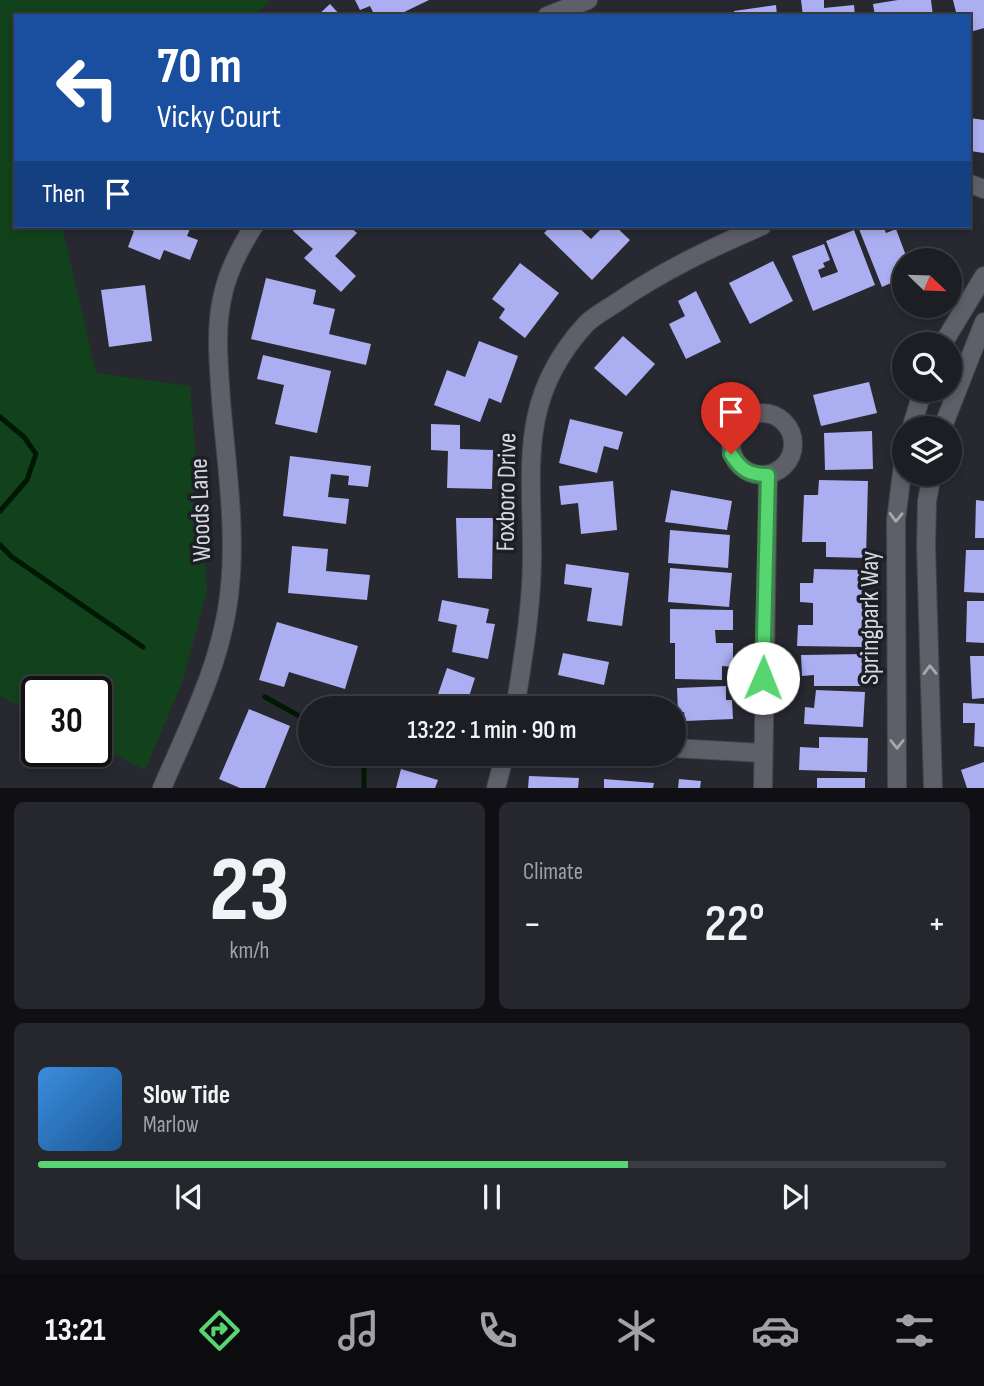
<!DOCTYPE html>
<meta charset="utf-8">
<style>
:root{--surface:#1d1e24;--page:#25272c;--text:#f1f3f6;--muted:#a0a2a6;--line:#3b3c41;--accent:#57d570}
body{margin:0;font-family:"Sofia Sans Condensed",sans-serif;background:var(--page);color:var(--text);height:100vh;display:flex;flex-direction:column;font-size:26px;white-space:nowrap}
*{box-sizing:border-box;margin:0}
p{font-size:23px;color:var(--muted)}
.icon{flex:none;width:38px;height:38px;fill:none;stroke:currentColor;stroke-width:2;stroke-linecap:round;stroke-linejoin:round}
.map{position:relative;height:788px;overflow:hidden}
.side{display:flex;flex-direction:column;gap:14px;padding:14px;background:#101014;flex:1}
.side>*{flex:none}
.banner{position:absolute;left:14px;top:14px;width:957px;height:214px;border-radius:0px;box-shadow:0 4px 10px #0003,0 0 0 2px var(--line);background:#1a4fa0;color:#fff;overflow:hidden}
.needle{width:46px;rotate:113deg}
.fabs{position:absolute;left:892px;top:248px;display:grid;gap:14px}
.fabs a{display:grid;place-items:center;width:70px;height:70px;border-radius:50%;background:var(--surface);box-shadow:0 4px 10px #0003,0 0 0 2px var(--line);font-size:35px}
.speed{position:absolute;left:21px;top:676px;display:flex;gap:14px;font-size:35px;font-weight:700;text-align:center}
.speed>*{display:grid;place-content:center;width:91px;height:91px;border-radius:50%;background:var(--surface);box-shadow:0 4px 10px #0003,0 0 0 2px var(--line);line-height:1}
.speed .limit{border:4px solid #111;border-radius:10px;background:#fff;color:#111}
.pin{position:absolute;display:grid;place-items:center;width:60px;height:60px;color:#fff;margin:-72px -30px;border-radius:50% 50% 50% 0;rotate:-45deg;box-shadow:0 0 7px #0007}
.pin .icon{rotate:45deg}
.me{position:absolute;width:77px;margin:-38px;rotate:1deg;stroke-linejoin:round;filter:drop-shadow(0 0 5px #0008)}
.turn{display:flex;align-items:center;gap:24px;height:147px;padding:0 28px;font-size:32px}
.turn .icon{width:91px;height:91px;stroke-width:2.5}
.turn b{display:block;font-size:49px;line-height:60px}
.then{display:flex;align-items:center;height:66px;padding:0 28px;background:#0003;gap:14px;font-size:26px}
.big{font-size:52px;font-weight:600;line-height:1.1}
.side .card{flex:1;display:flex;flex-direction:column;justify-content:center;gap:10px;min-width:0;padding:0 24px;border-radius:10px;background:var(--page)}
.side .dial{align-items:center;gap:0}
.dial b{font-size:91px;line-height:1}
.song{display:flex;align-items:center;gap:21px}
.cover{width:84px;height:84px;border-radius:10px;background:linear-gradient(135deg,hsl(210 70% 55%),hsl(210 70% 35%))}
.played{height:7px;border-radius:4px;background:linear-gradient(90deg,var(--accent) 65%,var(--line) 65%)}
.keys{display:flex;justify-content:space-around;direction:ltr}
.heat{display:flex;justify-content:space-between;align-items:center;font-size:38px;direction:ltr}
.side .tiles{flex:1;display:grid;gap:14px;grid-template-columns:1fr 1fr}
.card:last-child{grid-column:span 2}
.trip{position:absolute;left:298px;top:696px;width:388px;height:70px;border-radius:35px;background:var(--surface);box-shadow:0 4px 10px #0003,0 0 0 2px var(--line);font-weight:600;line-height:70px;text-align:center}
.dock{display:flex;height:112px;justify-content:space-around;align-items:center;background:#0c0c0e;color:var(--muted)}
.dock .icon{width:49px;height:49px}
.dock .active{color:var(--accent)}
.dock b{font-size:32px;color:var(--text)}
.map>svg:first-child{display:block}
.green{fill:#12421c}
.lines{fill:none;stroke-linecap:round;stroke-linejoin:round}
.stream{stroke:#001803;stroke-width:5}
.building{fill:#abaef0}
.street-casing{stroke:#44444b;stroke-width:20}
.secondary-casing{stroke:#44444b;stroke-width:20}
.street{stroke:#5e5f68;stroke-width:18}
.secondary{stroke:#5e5f68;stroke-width:18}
.oneway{stroke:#a7a8ae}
.route-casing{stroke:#398a49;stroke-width:18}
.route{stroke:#57d570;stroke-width:12}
.labels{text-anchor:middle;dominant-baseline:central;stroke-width:7;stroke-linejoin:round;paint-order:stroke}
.street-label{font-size:26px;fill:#d7d8dd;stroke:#1d1e26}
</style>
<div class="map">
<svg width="984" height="788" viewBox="0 0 984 788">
<rect width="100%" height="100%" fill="#272830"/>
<!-- green -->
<path class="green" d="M0 0H271L253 16H16V226H62L96 373 190 386 207 591 182 683 145 770 96 745V691H37V715L0 696Z"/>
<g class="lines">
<!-- stream -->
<g class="stream">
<path d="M0 417 24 437 36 454 27 480 0 511"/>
<path d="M0 545 12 557 143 647"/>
<path d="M265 697 310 722"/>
<path d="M356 754 364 766V788"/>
</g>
</g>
<!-- building -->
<g class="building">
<path d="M355 0H429L396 16H375L370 6 360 10Z"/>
<path d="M801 0H824V8L854 5 855 16H803Z"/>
<path d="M898 0H931L933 16H875L873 4Z"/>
<path d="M953 0H984V28L970 32V16H957Z"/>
<path d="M330 4 341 16H317Z"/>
<path d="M776 5 777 16H735L734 11Z"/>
<path d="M970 118 984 120V153L970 151Z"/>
<path d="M128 226H191L187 236 198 240 190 260 164 250 160 260 128 247 134 231 127 229Z"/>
<path d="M297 226H349L357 233 335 256 356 276 341 292 304 258 313 249 293 231Z"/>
<path d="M551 226H577L591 239 604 226H615L630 240 592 280 544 233Z"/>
<path d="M867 226H883L886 233 896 229 908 261H905V277L882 287 859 229Z"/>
<path d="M854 230 875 285 813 311 792 256 824 244 830 260 823 263 825 267 818 270 821 278 838 272 826 241Z"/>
<path d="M773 261 793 301 750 324 729 283Z"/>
<path d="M520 263 559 293 525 338 499 318 505 309 492 299Z"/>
<path d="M266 278 316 290 313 304 335 309 329 334 371 344 366 365 251 339Z"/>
<path d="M145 285 152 341 109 347 101 290Z"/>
<path d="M696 291 721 342 686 359 669 324 685 316 678 301Z"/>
<path d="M623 336 655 364 626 396 594 368Z"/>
<path d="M479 341 518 356 501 403 489 398 480 422 434 405 447 370 465 377Z"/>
<path d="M263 355 331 371 317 433 275 424 284 385 257 379Z"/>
<path d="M869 382 877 413 821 426 813 395Z"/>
<path d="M570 419 623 432 618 450 604 446 597 473 559 463Z"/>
<path d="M431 424 460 425V449L493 450 492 489 447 488 448 451 431 450Z"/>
<path d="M872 431 873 469 825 470 824 433Z"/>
<path d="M290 456 371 466 368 487 348 485 349 476 331 474 328 497 349 499 346 524 283 516Z"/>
<path d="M819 480 868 481 866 558 826 557V542H802L804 495H818Z"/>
<path d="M613 481 617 530 581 534 578 503 561 505 559 486Z"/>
<path d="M671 490 732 501 727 530 665 522Z"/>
<path d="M976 500 984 501V538H975Z"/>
<path d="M456 518H493L492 579 458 578Z"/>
<path d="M670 530 730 535 728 568 668 563Z"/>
<path d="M292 546 328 549 326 571 370 575 367 600 288 593Z"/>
<path d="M966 550H984V593L964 592Z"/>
<path d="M566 564 629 573 622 626 587 621 592 588 564 584Z"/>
<path d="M670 568 732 573 729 607 668 602Z"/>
<path d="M814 569 864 570 863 647 797 646 798 625H813V603L800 602V583H813Z"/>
<path d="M442 600 489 609 486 623 495 624 488 659 452 652 457 625 438 621Z"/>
<path d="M967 601H984V643L966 642Z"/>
<path d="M670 609 733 610V630H715L716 643H733V667L722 666V680L675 679V643H670Z"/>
<path d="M277 622 358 646 345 689 289 672 284 687 259 680Z"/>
<path d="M563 653 609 662 604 685 558 675Z"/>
<path d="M864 654V686H814V675L802 676 801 655Z"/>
<path d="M970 656H984V698L972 699Z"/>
<path d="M447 668 475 678 465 709H433Z"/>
<path d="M726 686V700H732L733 719 685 721 684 712H678L677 688Z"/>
<path d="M816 690 865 692 863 727 804 724 805 707 814 708Z"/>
<path d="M963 703 984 704V747L974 746 975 723H963Z"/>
<path d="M249 709 290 726 265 788H240L219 779Z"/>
<path d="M819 737 868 738 867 772 799 770 800 747 819 748Z"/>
<path d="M984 762V788H967L961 770Z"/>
<path d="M401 769 438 780 435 788H396Z"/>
<path d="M529 776 579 778 578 788H528Z"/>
<rect x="817" y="778" width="48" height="10"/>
<path d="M604 779 654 783 653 788H604Z"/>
<path d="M679 779 701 781 700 788H678Z"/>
</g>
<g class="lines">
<defs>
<g id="street">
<path d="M547 16 588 0"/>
<path d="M970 184 984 189"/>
<circle cx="762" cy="444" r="31"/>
<path d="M515 709C523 658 532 607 532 555 532 465 518 398 586 324 594 316 607 309 616 303 662 271 711 248 762 226"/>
<path d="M674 748 762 753"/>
<path d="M162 788C190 723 224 658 230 586 236 525 226 461 221 400 219 367 215 331 222 299 227 272 239 249 254 226"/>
<path d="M496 788 505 754"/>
<path d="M763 788 768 475"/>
</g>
<g id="secondary">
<path d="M942 345 984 276"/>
<path d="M911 429 923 390"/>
<path d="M942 429 984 322"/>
<path d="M932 474 927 501 926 547 933 788"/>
<path d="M897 788 896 520 905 449"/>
</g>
</defs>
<!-- street casing -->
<use href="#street" class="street-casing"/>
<!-- secondary casing -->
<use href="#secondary" class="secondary-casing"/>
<!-- street -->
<use href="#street" class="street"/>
<!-- secondary -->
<use href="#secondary" class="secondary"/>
</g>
<!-- one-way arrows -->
<defs><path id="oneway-chevron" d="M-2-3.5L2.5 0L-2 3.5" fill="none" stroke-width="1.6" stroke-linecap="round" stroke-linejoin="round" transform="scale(1.75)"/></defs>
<g class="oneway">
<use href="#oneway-chevron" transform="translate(896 517) rotate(92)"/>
<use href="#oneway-chevron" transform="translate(930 670) rotate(-91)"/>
<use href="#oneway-chevron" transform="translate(897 744) rotate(90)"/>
</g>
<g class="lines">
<defs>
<path id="route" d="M731 454C741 470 749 475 768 475L763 678"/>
</defs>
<!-- route casing -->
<use href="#route" class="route-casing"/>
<!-- route -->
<use href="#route" class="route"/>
</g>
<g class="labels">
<!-- street labels -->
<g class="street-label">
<text transform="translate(507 492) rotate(-89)">Foxboro Drive</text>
<text transform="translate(201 510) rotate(-92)">Woods Lane</text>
<text transform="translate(870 618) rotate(-90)">Springpark Way</text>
</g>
</g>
</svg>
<div class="fabs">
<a><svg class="needle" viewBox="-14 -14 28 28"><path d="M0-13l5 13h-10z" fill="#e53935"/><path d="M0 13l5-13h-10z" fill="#a0a2a6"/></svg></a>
<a><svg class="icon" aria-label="search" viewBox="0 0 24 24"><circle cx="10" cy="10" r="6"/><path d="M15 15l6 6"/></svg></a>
<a><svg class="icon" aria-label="layers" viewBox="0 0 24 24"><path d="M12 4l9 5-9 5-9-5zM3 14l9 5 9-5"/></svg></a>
</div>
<div class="speed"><div class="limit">30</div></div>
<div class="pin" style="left:731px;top:454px;background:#d93025"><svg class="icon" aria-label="arrive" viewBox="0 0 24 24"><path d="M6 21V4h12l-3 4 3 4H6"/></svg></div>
<svg class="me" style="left:763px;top:678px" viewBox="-20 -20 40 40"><circle r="19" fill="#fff"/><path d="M0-13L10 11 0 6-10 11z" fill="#57d570"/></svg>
<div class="trip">13:22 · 1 min · 90 m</div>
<div class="banner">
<div class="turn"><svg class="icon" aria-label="left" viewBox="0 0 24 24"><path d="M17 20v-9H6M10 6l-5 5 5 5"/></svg><div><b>70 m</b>Vicky Court</div></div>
<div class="then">Then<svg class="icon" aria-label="arrive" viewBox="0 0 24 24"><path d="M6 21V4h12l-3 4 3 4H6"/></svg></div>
</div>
</div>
<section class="side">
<div class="tiles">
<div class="card dial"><b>23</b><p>km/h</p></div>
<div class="card"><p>Climate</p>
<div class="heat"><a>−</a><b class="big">22°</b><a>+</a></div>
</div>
<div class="card">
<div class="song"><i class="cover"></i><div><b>Slow Tide</b><p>Marlow</p></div></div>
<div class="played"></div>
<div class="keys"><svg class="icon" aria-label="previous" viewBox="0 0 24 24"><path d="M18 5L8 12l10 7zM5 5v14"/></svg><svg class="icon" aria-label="pause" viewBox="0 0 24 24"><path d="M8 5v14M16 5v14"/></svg><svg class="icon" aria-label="next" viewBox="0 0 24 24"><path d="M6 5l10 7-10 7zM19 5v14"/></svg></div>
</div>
</div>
</section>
<nav class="dock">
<b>13:21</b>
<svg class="icon active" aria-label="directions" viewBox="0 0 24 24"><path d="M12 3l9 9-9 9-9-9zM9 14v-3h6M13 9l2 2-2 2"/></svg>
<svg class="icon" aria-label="music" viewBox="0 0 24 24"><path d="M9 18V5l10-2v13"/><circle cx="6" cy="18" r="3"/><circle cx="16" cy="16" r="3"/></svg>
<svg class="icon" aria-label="phone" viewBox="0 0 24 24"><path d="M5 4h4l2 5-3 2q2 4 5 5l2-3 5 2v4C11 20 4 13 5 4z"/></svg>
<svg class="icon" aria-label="climate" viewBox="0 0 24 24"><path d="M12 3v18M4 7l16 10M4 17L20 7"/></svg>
<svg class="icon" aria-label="car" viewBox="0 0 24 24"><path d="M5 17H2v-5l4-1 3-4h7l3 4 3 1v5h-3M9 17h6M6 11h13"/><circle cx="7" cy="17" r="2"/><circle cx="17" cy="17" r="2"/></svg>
<svg class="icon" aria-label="filters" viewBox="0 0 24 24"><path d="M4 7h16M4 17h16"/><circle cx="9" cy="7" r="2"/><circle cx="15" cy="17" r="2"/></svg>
</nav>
